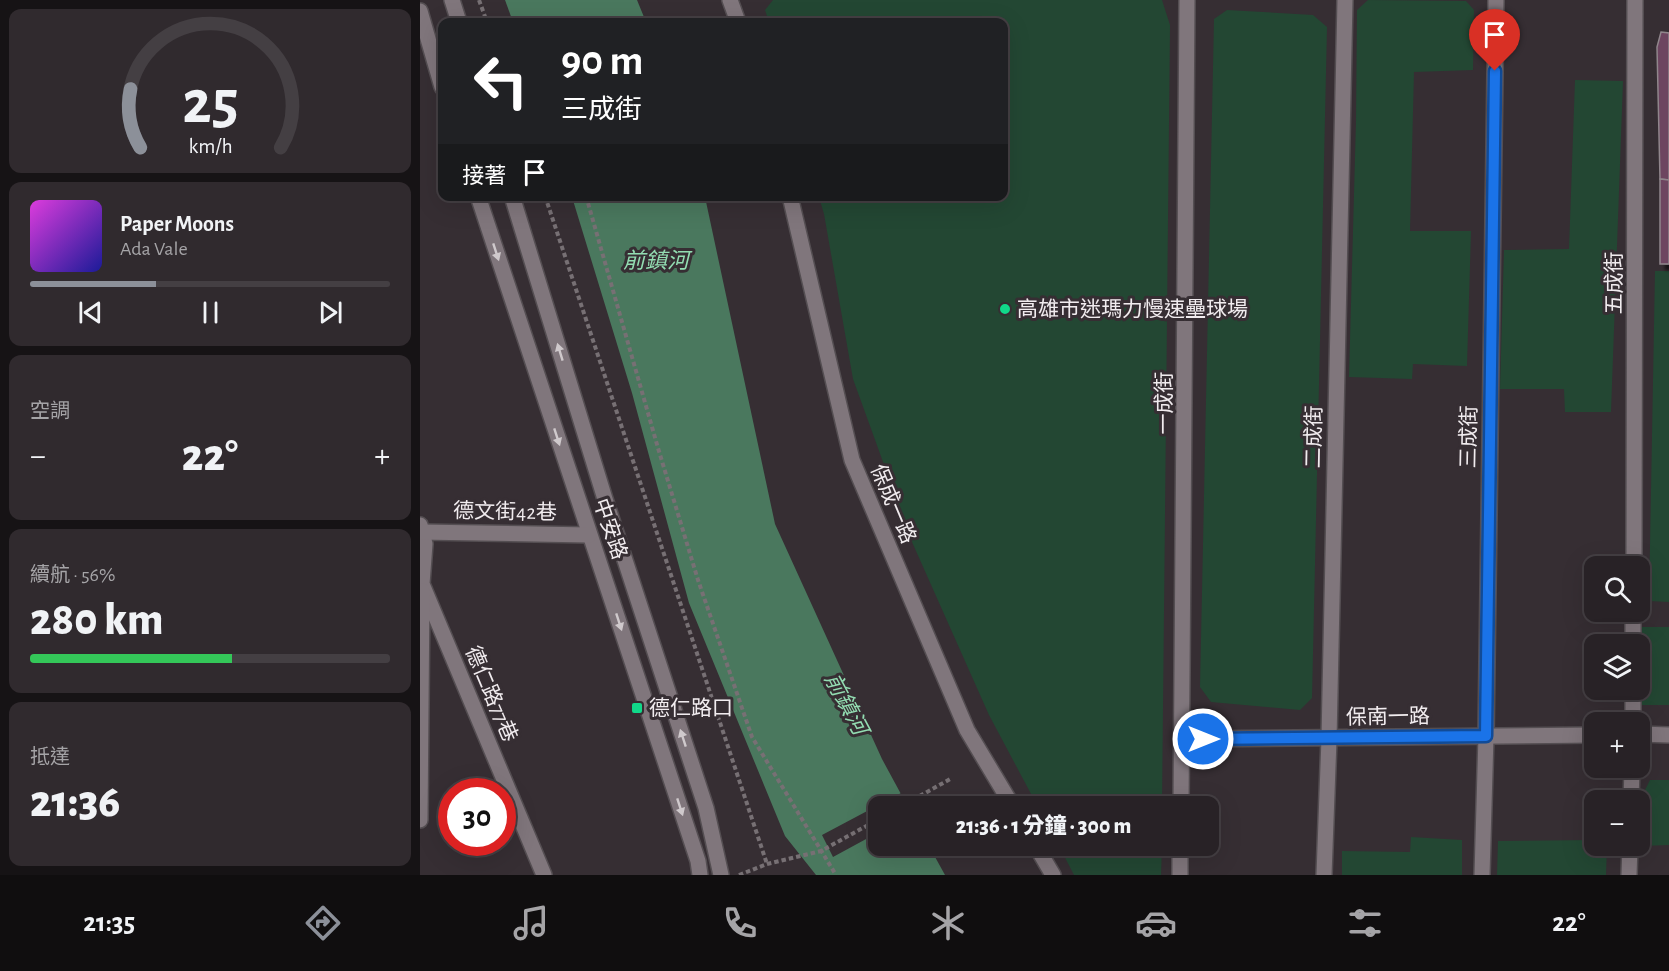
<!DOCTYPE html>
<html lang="zh-TW">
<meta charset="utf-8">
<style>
:root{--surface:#282226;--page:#302a2e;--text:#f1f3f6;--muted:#a5a4a7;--line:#443f43;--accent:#8c9099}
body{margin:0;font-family:"Alegreya Sans","Noto Sans TC",sans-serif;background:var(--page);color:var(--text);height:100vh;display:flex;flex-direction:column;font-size:22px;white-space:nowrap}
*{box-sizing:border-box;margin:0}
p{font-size:20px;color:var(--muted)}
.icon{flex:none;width:33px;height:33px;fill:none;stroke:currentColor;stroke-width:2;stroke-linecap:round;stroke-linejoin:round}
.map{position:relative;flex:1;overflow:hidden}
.details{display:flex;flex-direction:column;gap:9px;padding:9px;background:#161315;width:420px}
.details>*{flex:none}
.top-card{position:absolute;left:18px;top:18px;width:570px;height:183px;border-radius:12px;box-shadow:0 6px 24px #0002,0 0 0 2px var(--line);background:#202124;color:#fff;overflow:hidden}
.fabs{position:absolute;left:1164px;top:556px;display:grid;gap:12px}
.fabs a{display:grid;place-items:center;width:66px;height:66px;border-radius:12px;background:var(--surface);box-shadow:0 6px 24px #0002,0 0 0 2px var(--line);font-size:30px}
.speed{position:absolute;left:18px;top:778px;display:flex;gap:12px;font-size:30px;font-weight:700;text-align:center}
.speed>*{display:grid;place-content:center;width:78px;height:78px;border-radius:50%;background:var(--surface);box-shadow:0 6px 24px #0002,0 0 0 2px var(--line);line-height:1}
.speed .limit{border:9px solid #d22;background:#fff;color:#111}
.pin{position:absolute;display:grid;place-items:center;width:51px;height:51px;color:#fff;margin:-62px -26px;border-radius:50% 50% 50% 0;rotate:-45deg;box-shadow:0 0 6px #0007}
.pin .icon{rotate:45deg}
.me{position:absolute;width:66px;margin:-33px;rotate:90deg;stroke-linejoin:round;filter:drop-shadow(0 0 4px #0008)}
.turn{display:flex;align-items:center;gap:21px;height:126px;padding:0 24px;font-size:27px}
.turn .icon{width:78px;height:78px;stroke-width:2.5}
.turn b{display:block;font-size:42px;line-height:51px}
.then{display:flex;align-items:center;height:57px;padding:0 24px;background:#0003;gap:12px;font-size:22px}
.big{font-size:45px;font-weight:800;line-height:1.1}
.details .card{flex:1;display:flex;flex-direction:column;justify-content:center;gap:9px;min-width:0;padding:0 21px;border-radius:12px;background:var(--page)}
.details .dial{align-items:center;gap:0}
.dial svg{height:156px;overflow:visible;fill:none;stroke:var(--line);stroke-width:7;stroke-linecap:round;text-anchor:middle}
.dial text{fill:var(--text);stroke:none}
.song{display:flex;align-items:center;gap:18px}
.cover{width:72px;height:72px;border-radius:9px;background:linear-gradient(135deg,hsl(300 70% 55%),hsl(240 70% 35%))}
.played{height:6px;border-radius:3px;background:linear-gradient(90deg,var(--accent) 35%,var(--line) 35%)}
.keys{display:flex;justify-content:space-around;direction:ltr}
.heat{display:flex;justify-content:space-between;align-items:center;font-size:33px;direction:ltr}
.charge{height:9px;border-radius:4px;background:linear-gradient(90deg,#34c759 56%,var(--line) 0)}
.trip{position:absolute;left:448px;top:796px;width:351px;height:60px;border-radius:12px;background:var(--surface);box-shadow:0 6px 24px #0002,0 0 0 2px var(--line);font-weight:800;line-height:60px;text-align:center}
.menu{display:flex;height:96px;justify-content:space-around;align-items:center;background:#100e0f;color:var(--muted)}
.menu .icon{width:42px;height:42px}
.menu .on{color:var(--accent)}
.menu b{font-size:27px;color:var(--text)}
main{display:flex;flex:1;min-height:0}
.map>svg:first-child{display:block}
.green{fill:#234733}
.water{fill:#4a785e}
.pier{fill:#362e33}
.building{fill:#6d4560;stroke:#90868c;stroke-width:1.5;filter:url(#shadow)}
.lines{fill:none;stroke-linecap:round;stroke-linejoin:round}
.minor-casing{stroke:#544e52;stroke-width:18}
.path{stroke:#777074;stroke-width:4;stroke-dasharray:4.5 3;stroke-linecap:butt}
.minor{stroke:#80767c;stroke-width:15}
.oneway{fill:#cfc9cc}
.route-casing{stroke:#114b97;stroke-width:15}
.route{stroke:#1a73e8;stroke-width:10}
.poi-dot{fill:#11d98a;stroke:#362e33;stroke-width:2}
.labels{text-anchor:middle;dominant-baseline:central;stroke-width:6;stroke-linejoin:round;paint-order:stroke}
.street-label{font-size:21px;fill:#f1ecef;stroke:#362e33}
.poi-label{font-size:21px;fill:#f1ecef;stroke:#362e33;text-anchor:start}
.water-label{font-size:22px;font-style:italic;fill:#93ddb2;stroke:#362e33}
</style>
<main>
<section class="details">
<div class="card dial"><svg viewBox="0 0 100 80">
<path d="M14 69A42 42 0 1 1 86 69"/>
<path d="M14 69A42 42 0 0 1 9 39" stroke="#8c9099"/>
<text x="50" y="56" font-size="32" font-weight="700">25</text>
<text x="50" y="72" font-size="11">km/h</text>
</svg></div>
<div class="card">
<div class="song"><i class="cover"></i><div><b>Paper Moons</b><p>Ada Vale</p></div></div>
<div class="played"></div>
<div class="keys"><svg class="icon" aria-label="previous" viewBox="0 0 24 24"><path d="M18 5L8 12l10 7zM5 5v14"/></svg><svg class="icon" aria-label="pause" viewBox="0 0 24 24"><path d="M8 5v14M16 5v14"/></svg><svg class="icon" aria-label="next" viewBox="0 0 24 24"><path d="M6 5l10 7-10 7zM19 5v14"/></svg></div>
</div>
<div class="card"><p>空調</p>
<div class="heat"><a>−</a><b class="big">22°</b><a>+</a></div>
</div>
<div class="card"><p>續航 · 56%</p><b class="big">280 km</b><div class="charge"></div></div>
<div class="card"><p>抵達</p><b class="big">21:36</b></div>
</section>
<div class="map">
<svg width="1249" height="875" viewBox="0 0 1249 875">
<defs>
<filter id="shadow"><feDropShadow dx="5.5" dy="5.5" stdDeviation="1.5" flood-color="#0009"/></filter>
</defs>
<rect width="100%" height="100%" fill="#362e33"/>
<!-- green -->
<g class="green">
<path d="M353 0H742L750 25 742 807H618L569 715 492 542 433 379 404 214 399 197 584 196V22H349L345 10Z"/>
<path d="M948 0 1046 1 1054 10 1053 70 994 72 990 231H1051L1047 366 993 364 992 379 929 377 936 121 937 10Z"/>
<path d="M807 10 893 15 907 27 892 698 880 710 791 702 780 687 794 19Z"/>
<path d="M1155 80 1203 81 1191 412H1145L1144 389H1080L1084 250 1149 249Z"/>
<path d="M1235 271H1249V602L1229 601Z"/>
<rect x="1221" y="627" width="28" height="78"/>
<path d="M1230 780H1249V845L1222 846 1225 790Z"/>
<path d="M991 837 1042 840V875H922V851L990 852Z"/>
<path d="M1174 840V846H1187L1186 875H1077L1078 841Z"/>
<path d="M639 846H742L741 875H654Z"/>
</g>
<!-- water -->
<g class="water">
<path d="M85 0H217L226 22H93Z"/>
<path d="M152 197H285L355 524 462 759 488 807H459V846H509L525 875H396L365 836 269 603 212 393Z"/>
</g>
<!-- pier -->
<path class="pier" d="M483 792 491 807H459V832L413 857 402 835Z"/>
<!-- building -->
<g class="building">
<path d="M1241 32 1249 33V180L1240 179 1237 47Z"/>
<path d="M1240 179 1249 180V264H1240Z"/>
</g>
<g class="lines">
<defs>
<g id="minor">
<path d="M32 0 39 22"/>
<path d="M310 0 318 22"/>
<path d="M0 11 22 87"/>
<path d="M58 196 278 861 280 875"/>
<path d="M92 196 185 499 286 808 301 875"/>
<path d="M370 196 432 460 547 730 593 807"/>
<path d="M0 525 5 544 2 584 124 875"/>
<path d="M0 532 169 535"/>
<path d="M1214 567 1215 0"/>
<path d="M1213 645V612"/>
<path d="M1213 723V690"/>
<path d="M1220 734 1249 735"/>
<path d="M762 739 1174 735"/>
<path d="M1211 801 1212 768"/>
<path d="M761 807 767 0"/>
<path d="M0 820 2 591"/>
<path d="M616 846 633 875"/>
<path d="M760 875V846"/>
<path d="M904 875 909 739 925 0"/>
<path d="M1062 875 1066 736 1076 0"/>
<path d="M1209 875 1210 846"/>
</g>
</defs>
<!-- minor casing -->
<use href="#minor" class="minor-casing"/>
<!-- path -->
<g class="path">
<path d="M59 0 67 22"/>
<path d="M125 196 347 864"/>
<path d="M166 196 238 448 278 580 332 737 416 875"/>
<path d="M480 807 532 778"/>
<path d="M319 875 347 864 401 851 459 819"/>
</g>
<!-- minor -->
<use href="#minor" class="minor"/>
</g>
<!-- one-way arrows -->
<defs><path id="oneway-solid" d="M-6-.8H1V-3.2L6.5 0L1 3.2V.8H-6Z" transform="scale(1.5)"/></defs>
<g class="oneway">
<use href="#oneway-solid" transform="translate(76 252) rotate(72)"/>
<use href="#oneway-solid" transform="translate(140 352) rotate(-107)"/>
<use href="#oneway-solid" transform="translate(137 437) rotate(72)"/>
<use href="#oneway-solid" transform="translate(199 622) rotate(72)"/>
<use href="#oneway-solid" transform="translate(263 738) rotate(-108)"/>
<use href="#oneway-solid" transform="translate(260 807) rotate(72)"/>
</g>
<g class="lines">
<defs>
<path id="route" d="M783 739 1066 736 1075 71"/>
</defs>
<!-- route casing -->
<use href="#route" class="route-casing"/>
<!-- route -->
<use href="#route" class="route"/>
</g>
<!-- markers -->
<g class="poi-dot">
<circle cx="585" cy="309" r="6"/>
<rect x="211" y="702" width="12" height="12" rx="3"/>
</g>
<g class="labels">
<!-- street labels -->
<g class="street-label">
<text transform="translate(1194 283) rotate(-90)">五成街</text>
<text transform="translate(744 403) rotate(-90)">一成街</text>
<text transform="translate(894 437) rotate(-89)">二成街</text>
<text transform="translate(1049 437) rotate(-89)">三成街</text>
<text transform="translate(473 504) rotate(67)">保成一路</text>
<text transform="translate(85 512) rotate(1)">德文街42巷</text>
<text transform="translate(190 529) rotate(71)">中安路</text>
<text transform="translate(71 694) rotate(67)">德仁路77巷</text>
<text transform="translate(968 717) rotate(-1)">保南一路</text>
</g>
<!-- poi labels -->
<g class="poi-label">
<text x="597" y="309">高雄市迷瑪力慢速壘球場</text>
<text x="229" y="708">德仁路口</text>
</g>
<!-- water labels -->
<g class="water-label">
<text x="236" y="261">前鎮河</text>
<text transform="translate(426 704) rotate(62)">前鎮河</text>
</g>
</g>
</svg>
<div class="fabs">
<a><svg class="icon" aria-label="search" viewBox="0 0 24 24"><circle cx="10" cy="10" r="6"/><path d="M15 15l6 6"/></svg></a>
<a><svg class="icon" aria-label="layers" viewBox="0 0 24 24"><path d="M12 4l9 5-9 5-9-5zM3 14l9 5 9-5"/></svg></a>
<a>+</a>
<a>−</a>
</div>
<div class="speed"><div class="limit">30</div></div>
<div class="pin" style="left:1075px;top:71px;background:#d93025"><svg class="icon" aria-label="arrive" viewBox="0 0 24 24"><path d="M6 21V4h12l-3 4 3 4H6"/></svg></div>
<svg class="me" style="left:783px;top:739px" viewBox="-20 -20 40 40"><circle r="17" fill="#1a73e8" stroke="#fff" stroke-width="3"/><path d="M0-11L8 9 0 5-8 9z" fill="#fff"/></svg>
<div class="trip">21:36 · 1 分鐘 · 300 m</div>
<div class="top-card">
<div class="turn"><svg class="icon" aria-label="left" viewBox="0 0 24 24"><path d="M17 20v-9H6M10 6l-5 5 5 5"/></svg><div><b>90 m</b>三成街</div></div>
<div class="then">接著<svg class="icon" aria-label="arrive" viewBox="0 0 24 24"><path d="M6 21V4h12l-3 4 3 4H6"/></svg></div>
</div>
</div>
</main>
<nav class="menu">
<b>21:35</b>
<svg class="icon on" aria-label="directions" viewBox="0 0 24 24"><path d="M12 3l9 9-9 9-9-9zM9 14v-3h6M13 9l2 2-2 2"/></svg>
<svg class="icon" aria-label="music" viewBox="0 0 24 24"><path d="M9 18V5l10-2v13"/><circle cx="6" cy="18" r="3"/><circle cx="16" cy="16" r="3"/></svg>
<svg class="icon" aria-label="phone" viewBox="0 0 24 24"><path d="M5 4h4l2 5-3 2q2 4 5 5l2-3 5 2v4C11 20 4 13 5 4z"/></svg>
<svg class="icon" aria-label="climate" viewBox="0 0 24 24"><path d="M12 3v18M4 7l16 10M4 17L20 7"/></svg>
<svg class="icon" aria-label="car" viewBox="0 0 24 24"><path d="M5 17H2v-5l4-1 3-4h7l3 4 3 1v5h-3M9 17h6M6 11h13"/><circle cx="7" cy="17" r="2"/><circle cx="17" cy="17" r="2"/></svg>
<svg class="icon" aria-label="filters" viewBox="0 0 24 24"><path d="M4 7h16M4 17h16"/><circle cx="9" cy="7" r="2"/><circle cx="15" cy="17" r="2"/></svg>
<b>22°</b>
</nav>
